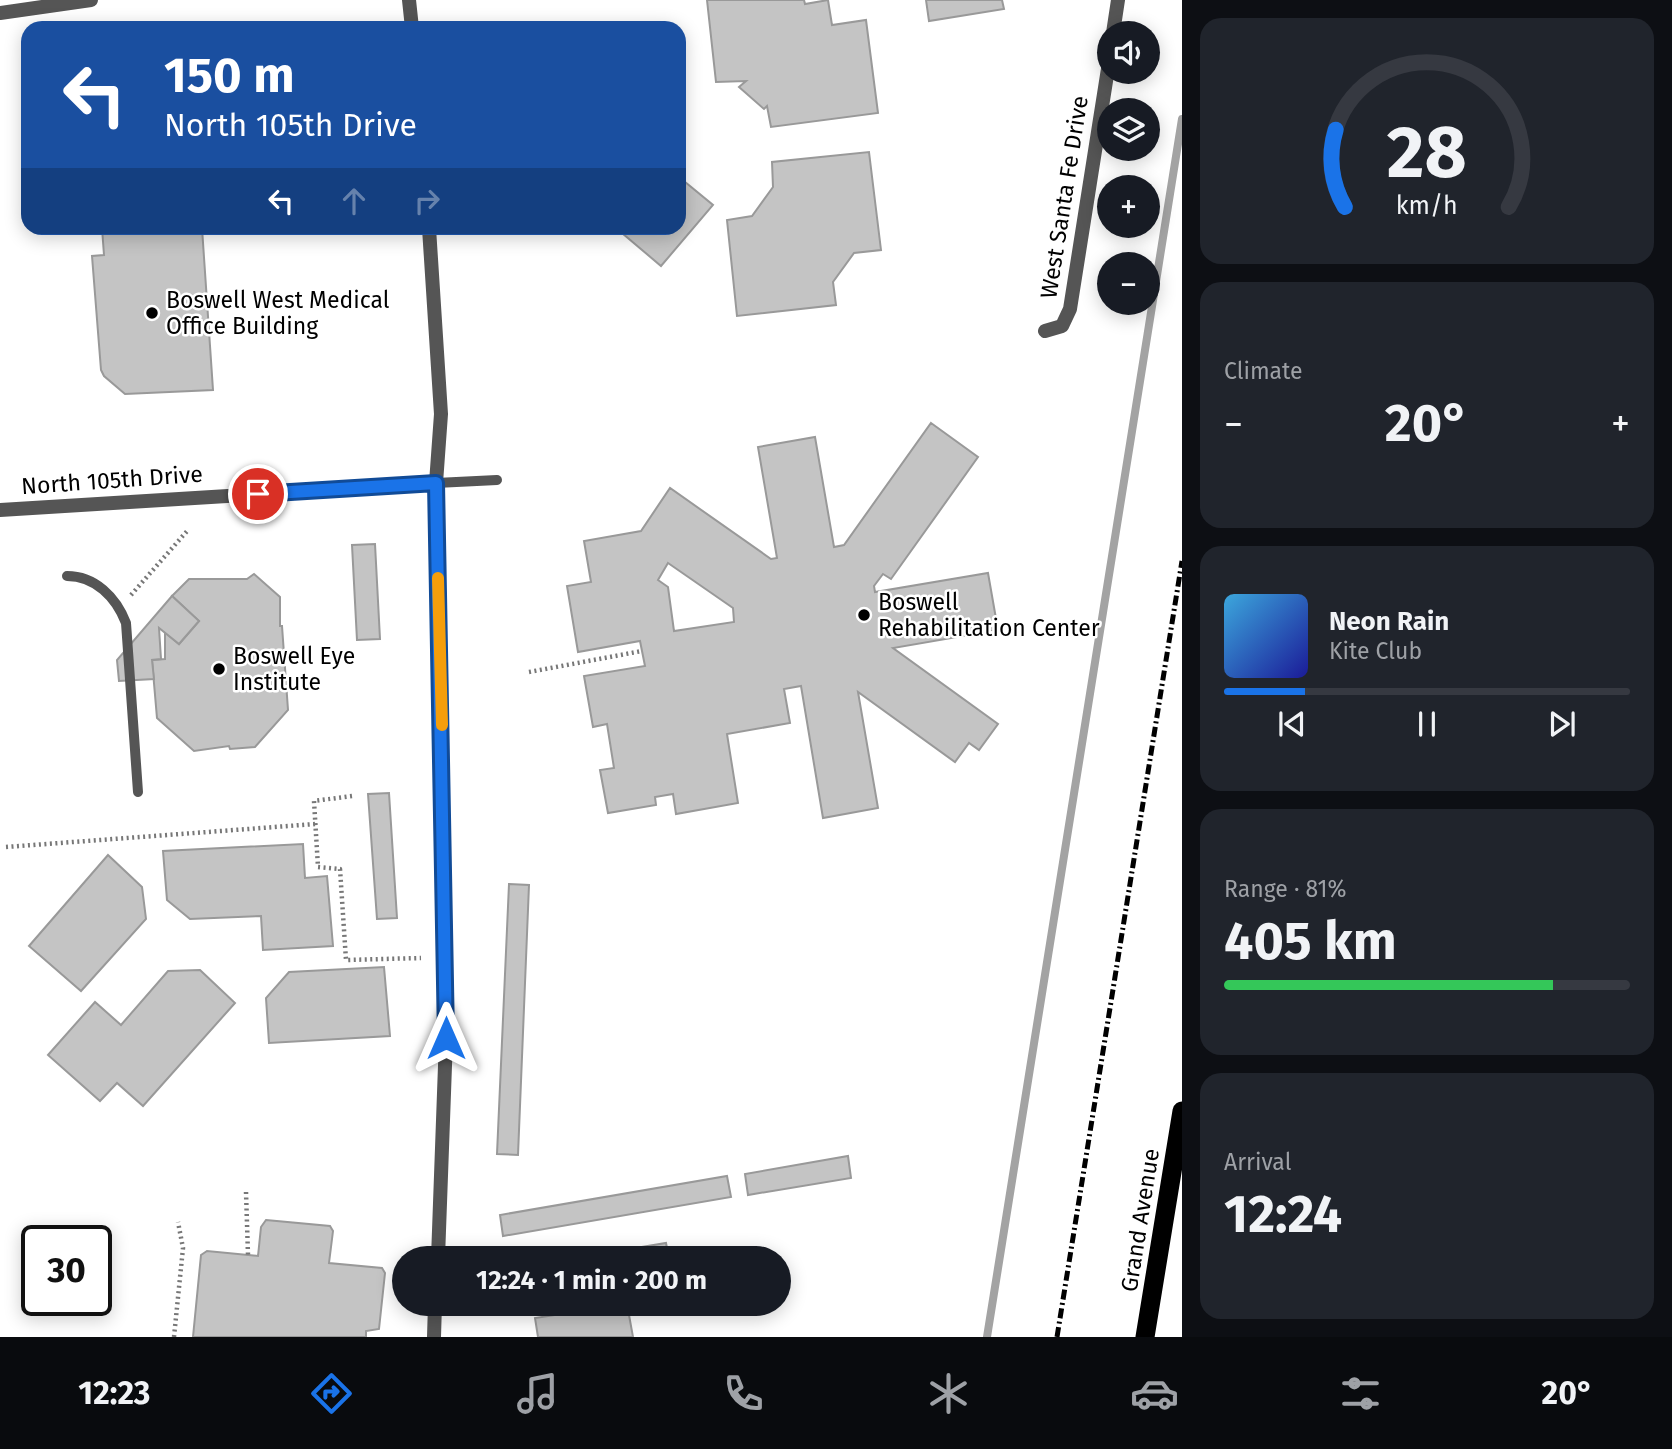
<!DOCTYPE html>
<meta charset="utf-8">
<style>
:root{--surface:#171b24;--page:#20242c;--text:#f1f3f6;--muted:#9ea1a6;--line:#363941;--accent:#1a73e8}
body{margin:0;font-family:"Fira Sans",sans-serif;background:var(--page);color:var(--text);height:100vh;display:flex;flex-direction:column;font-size:26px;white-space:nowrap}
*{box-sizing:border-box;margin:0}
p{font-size:23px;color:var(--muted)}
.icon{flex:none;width:38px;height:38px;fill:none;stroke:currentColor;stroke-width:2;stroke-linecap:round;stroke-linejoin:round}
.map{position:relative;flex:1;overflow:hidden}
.panel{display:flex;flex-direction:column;gap:18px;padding:18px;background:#0d0f14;width:490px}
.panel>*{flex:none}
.guide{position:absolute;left:21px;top:21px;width:665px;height:214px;border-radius:21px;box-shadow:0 4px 18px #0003;background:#1a4fa0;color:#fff;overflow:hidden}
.buttons{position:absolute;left:1097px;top:21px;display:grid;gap:14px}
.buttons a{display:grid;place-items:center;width:63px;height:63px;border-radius:50%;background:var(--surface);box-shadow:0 4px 18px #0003;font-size:35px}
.speed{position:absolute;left:21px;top:1225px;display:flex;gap:14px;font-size:35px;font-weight:700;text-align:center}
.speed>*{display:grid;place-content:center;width:91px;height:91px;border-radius:50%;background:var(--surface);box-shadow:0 4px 18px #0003;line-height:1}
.speed .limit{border:4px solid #111;border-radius:10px;background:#fff;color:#111}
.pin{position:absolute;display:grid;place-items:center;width:60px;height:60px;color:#fff;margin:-30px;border:4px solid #fff;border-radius:50%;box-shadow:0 2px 7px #0007}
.me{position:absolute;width:77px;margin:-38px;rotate:0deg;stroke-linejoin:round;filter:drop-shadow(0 0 5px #0008)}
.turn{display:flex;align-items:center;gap:24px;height:147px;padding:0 28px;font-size:32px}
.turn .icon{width:91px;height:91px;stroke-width:2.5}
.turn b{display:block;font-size:49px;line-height:60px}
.lanes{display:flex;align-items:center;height:66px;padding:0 28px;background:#0003;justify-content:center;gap:35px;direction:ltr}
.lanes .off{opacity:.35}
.big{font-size:52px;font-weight:700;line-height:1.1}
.panel .tile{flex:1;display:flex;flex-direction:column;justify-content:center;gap:10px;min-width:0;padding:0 24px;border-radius:21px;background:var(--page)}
.panel .dial{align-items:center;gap:0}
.dial svg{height:182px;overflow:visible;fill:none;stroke:var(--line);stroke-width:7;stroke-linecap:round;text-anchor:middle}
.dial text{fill:var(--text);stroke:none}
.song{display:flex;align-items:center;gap:21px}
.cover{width:84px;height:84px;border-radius:10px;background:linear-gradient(135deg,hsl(200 70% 55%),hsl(240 70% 35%))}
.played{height:7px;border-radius:4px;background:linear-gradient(90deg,var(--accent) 20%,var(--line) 20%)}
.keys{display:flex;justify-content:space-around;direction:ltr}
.heat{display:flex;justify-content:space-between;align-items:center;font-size:38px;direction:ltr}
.charge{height:10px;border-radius:5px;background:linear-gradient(90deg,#34c759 81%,var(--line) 0)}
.trip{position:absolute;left:392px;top:1246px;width:399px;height:70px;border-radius:35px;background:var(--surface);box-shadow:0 4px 18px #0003;font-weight:700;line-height:70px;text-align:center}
.tab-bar{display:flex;height:112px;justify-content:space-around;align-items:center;background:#090b0e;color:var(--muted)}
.tab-bar .icon{width:49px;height:49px}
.tab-bar .active{color:var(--accent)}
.tab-bar b{font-size:32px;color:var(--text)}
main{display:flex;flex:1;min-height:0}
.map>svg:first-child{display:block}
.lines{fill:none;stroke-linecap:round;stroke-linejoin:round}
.stream{stroke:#a3a3a3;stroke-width:8}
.building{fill:#c4c4c4;stroke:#999;stroke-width:2;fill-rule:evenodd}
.path{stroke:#777;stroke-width:4.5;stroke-dasharray:2 3.5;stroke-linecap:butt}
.service{stroke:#555;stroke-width:10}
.minor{stroke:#555;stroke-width:14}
.trunk{stroke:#000;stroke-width:19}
.rail{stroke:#000;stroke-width:5;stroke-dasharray:10 3.5 2 3.5;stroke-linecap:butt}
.route-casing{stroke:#114b97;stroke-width:18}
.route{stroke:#1a73e8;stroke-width:12}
.slow{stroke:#f59e0b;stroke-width:12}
.poi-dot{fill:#000;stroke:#fff;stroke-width:2.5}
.labels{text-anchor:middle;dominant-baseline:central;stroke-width:5;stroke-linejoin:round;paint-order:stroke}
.street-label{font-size:23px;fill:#000;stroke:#fff}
.poi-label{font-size:23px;fill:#000;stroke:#fff;text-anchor:start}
</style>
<main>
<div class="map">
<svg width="1182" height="1337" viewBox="0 0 1182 1337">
<rect width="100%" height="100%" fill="#fff"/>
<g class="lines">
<!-- stream -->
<path class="stream" d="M987 1337 1182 119"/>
</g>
<!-- building -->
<g class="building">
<path d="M707 0H804L805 4 828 0 832 25 866 20 878 113 771 127 767 106 764 109 739 87 746 81 716 82Z"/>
<path d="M926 0H1002L1004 9 929 21Z"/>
<path d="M869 152 881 250 854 253 833 282 836 305 737 316 727 220 752 216 773 187 772 162Z"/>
<path d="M679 177 713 205 661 266 616 228H679Z"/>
<path d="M102 228H202L213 390 125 394 104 376 101 370 92 256 104 255Z"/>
<path d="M931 423 978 457 891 579 883 574 874 586 875 592 988 573 998 630 893 648 998 724 979 750 969 743 955 762 858 692 878 808 823 818 801 686 784 689 790 723 727 734 738 803 676 814 673 794 655 797 656 805 608 813 600 770 614 768 607 724 593 727 584 676 645 666 640 641 578 652 567 586 591 582 584 541 641 531 670 488 771 559 777 558 758 447 815 437 834 547 844 545ZM668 563 733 608 734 622 674 631 668 587 658 580Z"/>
<path d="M375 544 380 639 357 640 352 545Z"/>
<path d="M254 574 280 597V626H282L288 710 255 747 230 749 229 746 194 751 157 718 152 660 165 659V632L179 644 199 621 172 596 189 579H247Z"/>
<path d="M172 596 199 621 179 644 159 628 161 659 152 660 154 679 119 681 117 660Z"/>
<path d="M389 793 397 918 377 919 368 794Z"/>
<path d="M303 844 305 878 327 876 333 946 263 950 261 916 190 919 167 900 163 851Z"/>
<path d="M108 855 142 887 146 919 81 991 29 946Z"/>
<path d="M509 884 529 885 518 1155 497 1154Z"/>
<path d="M384 967 390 1036 269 1043 266 998 289 972Z"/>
<path d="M200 970 235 1003 143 1106 117 1083 100 1101 48 1055 95 1002 121 1025 168 971Z"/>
<path d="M848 1156 851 1178 748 1195 745 1174Z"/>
<path d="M727 1176 731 1197 503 1236 500 1215Z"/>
<path d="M266 1220 330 1226 333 1231 329 1263 382 1268 385 1273 379 1329 366 1331V1337H193L201 1255 207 1251 258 1256 261 1227Z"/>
<path d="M666 1243 669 1258H576Z"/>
<path d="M627 1304 633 1337H538L535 1318Z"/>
</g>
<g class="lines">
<!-- path -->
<g class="path">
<path d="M131 595 188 530"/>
<path d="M529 672 642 651"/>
<path d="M352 796 314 801 318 867 340 869 346 960 421 958"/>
<path d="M6 847 315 824"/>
<path d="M246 1192 248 1255"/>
<path d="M174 1337 183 1248 178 1222"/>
</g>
<!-- service -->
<g class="service">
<path d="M436 483 497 480"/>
<path d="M67 576C95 576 116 597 126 623L138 792"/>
</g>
<!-- minor -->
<g class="minor">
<path d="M409 0 412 28"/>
<path d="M0 13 91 0"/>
<path d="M1113 33 1118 0"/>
<path d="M429 228 441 414 436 483 446 1038 438 1258"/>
<path d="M1045 331 1062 326 1070 309 1110 56"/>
<path d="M0 510 436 483"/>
<path d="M434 1337 435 1304"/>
</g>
<!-- trunk -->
<path class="trunk" d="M1145 1337 1182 1111"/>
<!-- rail -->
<path class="rail" d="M1057 1337 1182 561"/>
</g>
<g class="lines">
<defs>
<path id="route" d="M258 494 436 483 446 1038"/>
</defs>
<!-- route casing -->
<use href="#route" class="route-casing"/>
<!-- route -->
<use href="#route" class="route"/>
<!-- slow -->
<path class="slow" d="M438 578 442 725"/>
</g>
<!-- markers -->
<g class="poi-dot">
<circle cx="152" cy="313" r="7"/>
<circle cx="864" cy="615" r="7"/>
<circle cx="219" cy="669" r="7"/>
</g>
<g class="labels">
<!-- street labels -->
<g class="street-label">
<text transform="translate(1064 197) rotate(-81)">West Santa Fe Drive</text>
<text transform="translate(112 480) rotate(-4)">North 105th Drive</text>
<text transform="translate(1140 1220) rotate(-81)">Grand Avenue</text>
</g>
<!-- poi labels -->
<g class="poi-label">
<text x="166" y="300">Boswell West Medical<tspan x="166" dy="26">Office Building</tspan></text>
<text x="878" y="602">Boswell<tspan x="878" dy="26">Rehabilitation Center</tspan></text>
<text x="233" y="656">Boswell Eye<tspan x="233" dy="26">Institute</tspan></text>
</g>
</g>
</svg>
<div class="buttons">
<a><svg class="icon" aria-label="sound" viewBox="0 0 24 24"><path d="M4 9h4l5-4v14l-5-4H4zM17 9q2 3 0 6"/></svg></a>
<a><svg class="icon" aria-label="layers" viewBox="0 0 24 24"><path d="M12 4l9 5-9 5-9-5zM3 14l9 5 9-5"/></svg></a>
<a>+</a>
<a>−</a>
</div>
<div class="speed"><div class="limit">30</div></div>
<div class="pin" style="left:258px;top:494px;background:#d93025"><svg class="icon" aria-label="arrive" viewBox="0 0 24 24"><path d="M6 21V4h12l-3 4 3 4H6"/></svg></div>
<svg class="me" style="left:446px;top:1038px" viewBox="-20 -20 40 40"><path d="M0-17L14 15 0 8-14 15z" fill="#1a73e8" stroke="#fff" stroke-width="4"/></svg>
<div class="trip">12:24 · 1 min · 200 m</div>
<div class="guide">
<div class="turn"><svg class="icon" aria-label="left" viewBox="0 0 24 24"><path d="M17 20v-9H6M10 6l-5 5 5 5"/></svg><div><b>150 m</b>North 105th Drive</div></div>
<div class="lanes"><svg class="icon" aria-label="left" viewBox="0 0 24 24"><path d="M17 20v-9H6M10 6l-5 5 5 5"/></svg><svg class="icon off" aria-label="ahead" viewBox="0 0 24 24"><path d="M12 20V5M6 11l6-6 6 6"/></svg><svg class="icon off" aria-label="right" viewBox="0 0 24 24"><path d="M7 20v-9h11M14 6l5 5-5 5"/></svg></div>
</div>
</div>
<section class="panel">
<div class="tile dial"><svg viewBox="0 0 100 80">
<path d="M14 69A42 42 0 1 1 86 69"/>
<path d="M14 69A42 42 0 0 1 10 35" stroke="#1a73e8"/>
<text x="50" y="56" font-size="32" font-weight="700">28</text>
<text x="50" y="72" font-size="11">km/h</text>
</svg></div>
<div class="tile"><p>Climate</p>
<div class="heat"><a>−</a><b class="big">20°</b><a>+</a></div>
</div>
<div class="tile">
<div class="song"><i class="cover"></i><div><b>Neon Rain</b><p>Kite Club</p></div></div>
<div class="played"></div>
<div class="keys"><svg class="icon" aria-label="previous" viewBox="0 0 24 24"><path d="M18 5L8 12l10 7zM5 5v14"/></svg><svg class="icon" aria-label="pause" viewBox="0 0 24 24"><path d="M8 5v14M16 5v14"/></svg><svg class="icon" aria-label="next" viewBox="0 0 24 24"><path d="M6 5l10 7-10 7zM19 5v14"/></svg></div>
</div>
<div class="tile"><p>Range · 81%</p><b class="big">405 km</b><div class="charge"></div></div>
<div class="tile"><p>Arrival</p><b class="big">12:24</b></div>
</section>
</main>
<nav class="tab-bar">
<b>12:23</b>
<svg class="icon active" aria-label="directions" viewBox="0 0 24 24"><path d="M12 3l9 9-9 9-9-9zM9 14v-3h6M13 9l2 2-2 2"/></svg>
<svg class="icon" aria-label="music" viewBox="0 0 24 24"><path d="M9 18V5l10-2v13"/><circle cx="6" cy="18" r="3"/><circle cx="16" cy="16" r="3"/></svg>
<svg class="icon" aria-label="phone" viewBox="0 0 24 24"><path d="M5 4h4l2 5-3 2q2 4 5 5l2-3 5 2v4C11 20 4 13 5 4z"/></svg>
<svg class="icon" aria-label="climate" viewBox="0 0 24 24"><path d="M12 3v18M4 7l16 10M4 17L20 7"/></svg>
<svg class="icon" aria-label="car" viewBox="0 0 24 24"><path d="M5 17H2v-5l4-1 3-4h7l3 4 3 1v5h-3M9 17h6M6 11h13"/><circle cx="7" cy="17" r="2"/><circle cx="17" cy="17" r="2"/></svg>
<svg class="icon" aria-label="filters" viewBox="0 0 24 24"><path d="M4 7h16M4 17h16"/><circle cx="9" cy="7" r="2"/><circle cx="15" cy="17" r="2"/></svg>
<b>20°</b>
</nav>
